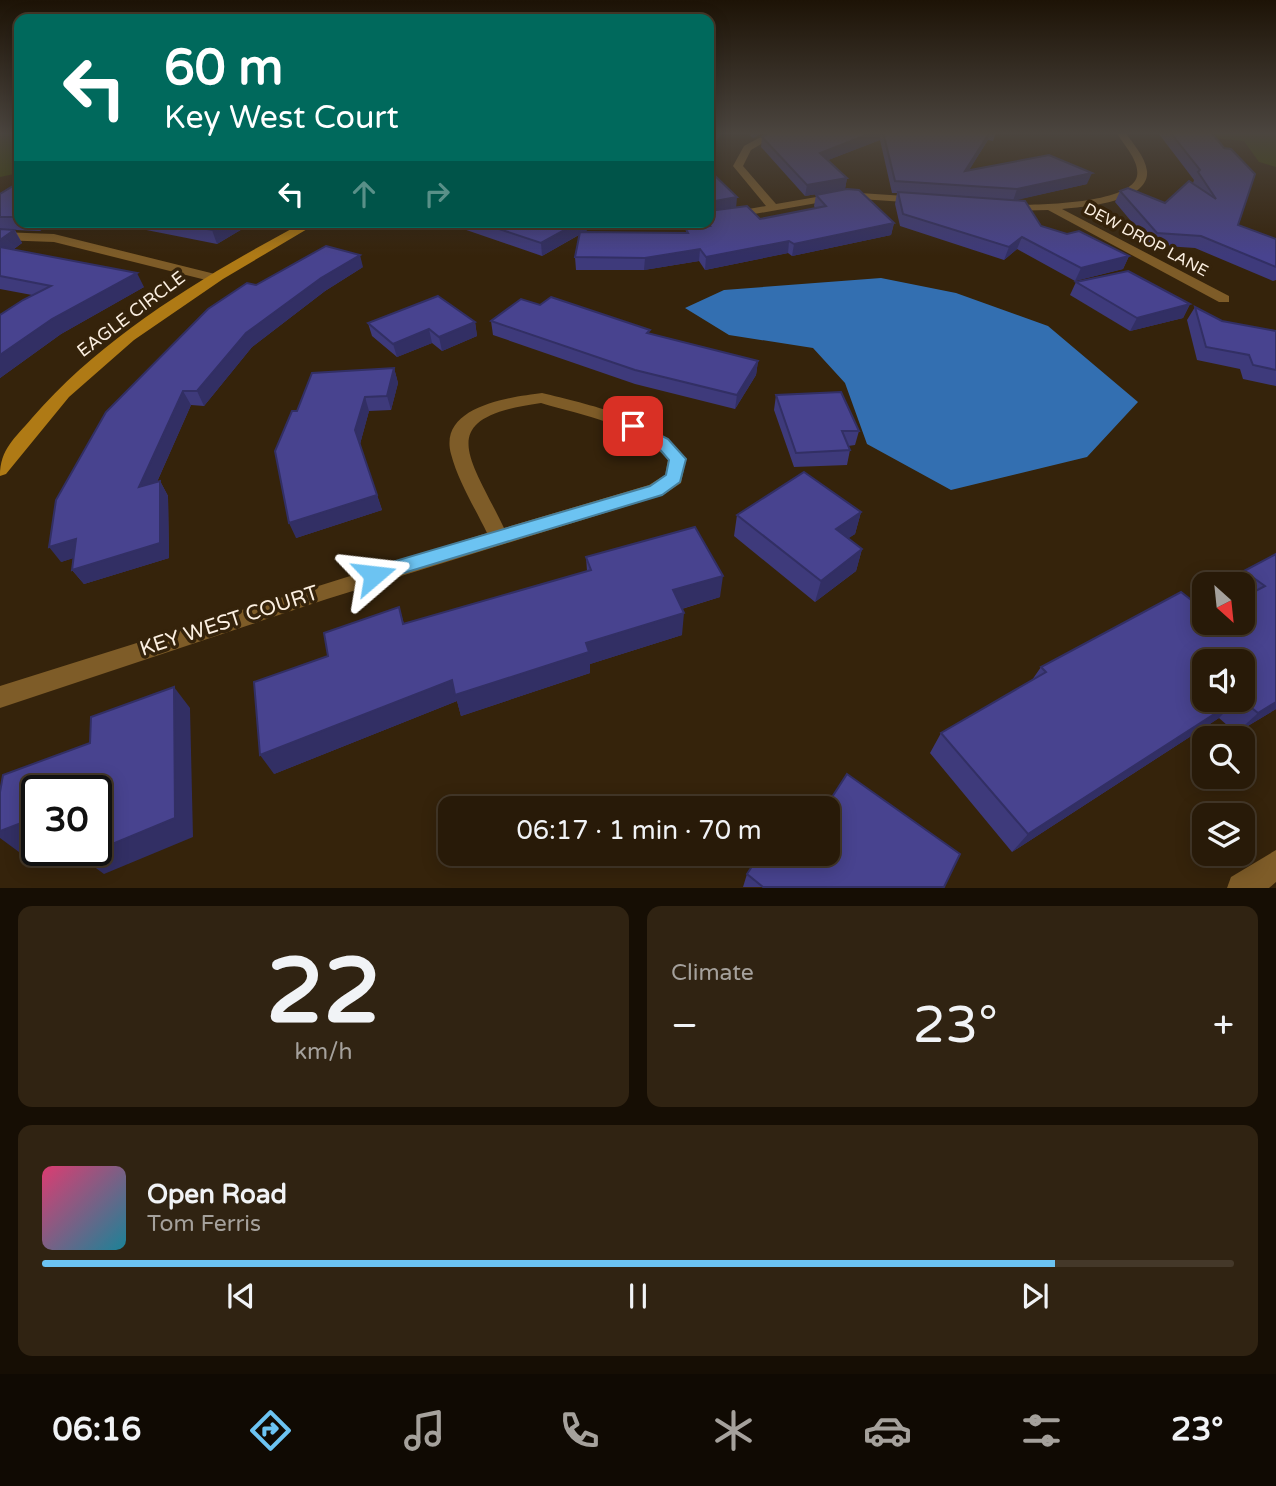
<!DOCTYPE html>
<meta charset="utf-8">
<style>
:root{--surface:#281a08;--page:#302312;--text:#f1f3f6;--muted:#a5a19c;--line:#443829;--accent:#6cc3f2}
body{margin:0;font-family:"Varela Round",sans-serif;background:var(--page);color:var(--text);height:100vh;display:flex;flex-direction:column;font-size:26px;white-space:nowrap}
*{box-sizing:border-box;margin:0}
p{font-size:23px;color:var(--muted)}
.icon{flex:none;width:38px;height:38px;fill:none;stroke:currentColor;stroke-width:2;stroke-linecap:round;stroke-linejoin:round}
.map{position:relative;height:888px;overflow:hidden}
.details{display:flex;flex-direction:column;gap:18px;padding:18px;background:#160e04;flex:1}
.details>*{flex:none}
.guide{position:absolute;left:14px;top:14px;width:700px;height:214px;border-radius:14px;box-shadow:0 4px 18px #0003,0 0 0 2px var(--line);background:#00695c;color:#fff;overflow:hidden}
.needle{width:46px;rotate:153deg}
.fabs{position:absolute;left:1192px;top:572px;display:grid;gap:14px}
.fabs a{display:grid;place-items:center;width:63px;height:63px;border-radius:14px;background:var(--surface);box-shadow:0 4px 18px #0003,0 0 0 2px var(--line);font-size:35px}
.speed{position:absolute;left:21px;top:775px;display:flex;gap:14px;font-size:35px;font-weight:700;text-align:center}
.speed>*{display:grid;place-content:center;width:91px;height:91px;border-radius:50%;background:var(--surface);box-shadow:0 4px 18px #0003,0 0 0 2px var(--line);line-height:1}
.speed .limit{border:4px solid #111;border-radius:10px;background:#fff;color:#111}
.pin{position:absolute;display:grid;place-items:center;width:60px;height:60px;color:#fff;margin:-30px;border-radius:14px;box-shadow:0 4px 10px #0006}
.me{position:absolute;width:77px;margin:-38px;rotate:73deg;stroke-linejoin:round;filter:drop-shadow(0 0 5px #0008)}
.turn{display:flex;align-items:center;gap:24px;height:147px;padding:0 35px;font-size:32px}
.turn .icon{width:91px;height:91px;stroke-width:2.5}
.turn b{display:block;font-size:49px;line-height:60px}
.lanes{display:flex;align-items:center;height:66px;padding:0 35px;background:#0003;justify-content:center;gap:35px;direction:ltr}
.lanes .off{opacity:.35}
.big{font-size:52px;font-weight:600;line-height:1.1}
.details .tile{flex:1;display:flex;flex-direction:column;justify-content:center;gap:10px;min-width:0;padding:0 24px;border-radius:14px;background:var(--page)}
.details .dial{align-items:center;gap:0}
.dial b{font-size:91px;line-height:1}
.song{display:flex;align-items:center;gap:21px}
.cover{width:84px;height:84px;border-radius:10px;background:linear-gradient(135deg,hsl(340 70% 55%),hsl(190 70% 35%))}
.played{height:7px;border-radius:4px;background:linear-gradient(90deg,var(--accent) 85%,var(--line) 85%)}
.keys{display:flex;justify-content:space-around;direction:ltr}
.heat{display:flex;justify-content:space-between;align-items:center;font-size:38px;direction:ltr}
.details .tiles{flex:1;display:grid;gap:18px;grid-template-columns:1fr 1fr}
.tile:last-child{grid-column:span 2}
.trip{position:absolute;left:438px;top:796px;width:402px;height:70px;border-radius:14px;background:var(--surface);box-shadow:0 4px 18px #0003,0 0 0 2px var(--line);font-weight:600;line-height:70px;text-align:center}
.menu{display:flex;height:112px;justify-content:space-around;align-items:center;background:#100a03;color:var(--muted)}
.menu .icon{width:49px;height:49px}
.menu .on{color:var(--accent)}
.menu b{font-size:32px;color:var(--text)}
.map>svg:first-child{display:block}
.green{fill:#3c4204}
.water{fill:#336fb1}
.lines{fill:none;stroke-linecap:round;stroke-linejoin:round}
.street{fill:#7e5c28;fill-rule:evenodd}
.secondary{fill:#af7a15;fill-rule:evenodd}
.wall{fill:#3e3a7b;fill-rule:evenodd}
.shaded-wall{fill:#322f64}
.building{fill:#48438f;stroke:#322f64;stroke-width:2}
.route{fill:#6cc3f2;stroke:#467f9d;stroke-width:2}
.labels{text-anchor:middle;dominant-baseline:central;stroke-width:7;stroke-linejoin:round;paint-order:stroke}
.far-street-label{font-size:16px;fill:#fbefe1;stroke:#35230b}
.street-label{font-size:18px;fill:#fbefe1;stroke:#35230b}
.near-street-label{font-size:21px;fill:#fbefe1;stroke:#35230b}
</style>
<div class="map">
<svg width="1276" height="888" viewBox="0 0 1276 888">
<rect width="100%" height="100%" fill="#35230b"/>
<!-- green -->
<g class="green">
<path d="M0 132H19V173L0 177Z"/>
<path d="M1151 132H1276V167L1259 162 1244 141Z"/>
</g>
<!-- water -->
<path class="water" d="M881 278 956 293 1048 326 1138 402 1087 457 951 490 867 444 845 383 813 348 729 335 685 308 724 290Z"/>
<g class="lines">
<!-- street -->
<g class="street">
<path d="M770 132H781L751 150 743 166 776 204 845 192 920 197 925 200 920 203 845 198 709 222H708L709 216 766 206 733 166 744 146Z"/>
<path d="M1116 132H1125C1133 144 1145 156 1147 171 1150 202 1083 207 1062 209L1229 296V302H1219L1048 210 1007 211 1001 208 1007 205C1031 205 1131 205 1137 176 1140 161 1123 144 1116 132Z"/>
<path d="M623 222H690L684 225H629Z"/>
<path d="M0 232 54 234 219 275 220 278 214 282 54 242 0 240Z"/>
<path d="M542 393C586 404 660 419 686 459L681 483 663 495 327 599 0 708V686L487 533C475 508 458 481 451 454 438 406 511 397 542 393ZM541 403C584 416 637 424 668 460L665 475 649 485 504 528C469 455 432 418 541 403Z"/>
<path d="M1276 850V882L1269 888H1227L1231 877Z"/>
</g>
<!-- secondary -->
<path class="secondary" d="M304 222H319L223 279 134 340 69 397 6 474 0 476C0 449 15 438 32 418 106 333 206 275 304 222Z"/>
</g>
<!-- wall -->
<g class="wall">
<path d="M747 132H764L753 138Z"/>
<path d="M770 132H996L993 141 988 140 969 170 1087 184 1015 200 1041 226 1129 256 1123 269 1075 281 1017 249 1004 260 900 226 895 204 897 193H892L880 140 828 160 847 178 845 189 805 196 761 147 762 137Z"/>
<path d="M1160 132H1211L1238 225 1276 239V280L1273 281 1195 248 1151 245 1115 202 1120 191 1165 203 1193 183 1194 180 1159 134Z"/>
<path d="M19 186V222H52L40 231 15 230 22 243 14 249 144 287 61 334 0 378V315L32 295 0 289V194Z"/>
<path d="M816 195 894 223 891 235 792 256 788 253 705 270 699 261 644 270H576L575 257 579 235 542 256 443 222H601L584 232 686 233V229L699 228 695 222H709L736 208 760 219 815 208 814 206Z"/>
<path d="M106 222H254L217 244Z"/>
<path d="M363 267 325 291 252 347 204 406 191 405 157 482 160 481 168 496 169 558 84 584 72 570 73 558 61 562 256 285Z"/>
<path d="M1076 282 1190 304 1183 318 1130 331 1070 295Z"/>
<path d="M540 305 758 361 756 375 735 409 635 384 493 335 491 321Z"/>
<path d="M1195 307 1222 321 1276 331V386L1243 379 1240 369 1197 360 1187 320Z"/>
<path d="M475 322 477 336 442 351 432 343 397 357 372 336 368 323Z"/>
<path d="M394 368 398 383 391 410 369 411 360 444 382 510 296 538 297 411Z"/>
<path d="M776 395 859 431 855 445 848 446 850 450 847 465 794 467 774 410Z"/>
<path d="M861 512 855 534 848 538 862 549 856 571 815 602 734 536 737 515Z"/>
<path d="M1276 554V709L1236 733 1219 718 1012 852 930 753 941 733 1032 680 1041 667 1204 623H1242V584H1233L1244 571ZM1242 662V700H1204Z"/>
<path d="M586 557 720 597 682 609V635L590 664V673L461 716 457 701 274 774 399 607 404 624 587 571Z"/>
<path d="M828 854 944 887H743L747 874Z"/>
</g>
<!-- shaded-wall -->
<g class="shaded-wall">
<path d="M716 132H724L722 133 709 151V141Z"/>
<path d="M753 132H764L753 138Z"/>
<path d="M874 132H881L880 140 818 164 820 153Z"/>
<path d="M990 132 987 141 962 182 965 171Z"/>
<path d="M1092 173 1087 184 1013 201 1017 189Z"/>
<path d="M847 178 845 189 805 196 807 185Z"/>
<path d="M737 197 736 209 709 213V202Z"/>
<path d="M35 222H52L40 231Z"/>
<path d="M226 222H254L217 244 212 230Z"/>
<path d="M579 222H601L542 256 541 243Z"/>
<path d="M894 223 891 235 792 256 794 244Z"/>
<path d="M14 230 22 243 0 259V240Z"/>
<path d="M1022 237 1017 249 1004 260 1009 247Z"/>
<path d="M789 241 788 253 705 270 706 257Z"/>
<path d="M700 249 699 261 644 270 645 258Z"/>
<path d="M360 255 363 267 325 291 252 347 204 406 197 391 246 333 321 278Z"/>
<path d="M1129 256 1123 269 1075 281 1081 268Z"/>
<path d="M137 273 144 287 61 334 0 378V355L52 319Z"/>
<path d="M1190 304 1183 318 1130 331 1137 318Z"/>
<path d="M475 322 477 336 442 351 439 337Z"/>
<path d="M429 329 432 343 397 357 393 344Z"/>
<path d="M758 361 756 375 735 409 737 395Z"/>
<path d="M394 368 398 383 391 410 387 396Z"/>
<path d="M183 391 191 405 148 502 139 487Z"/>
<path d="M365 397 369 411 360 444 355 430Z"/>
<path d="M160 481 168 496 169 558 84 584 72 570Z"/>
<path d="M377 495 382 510 296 538 289 523Z"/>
<path d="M861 512 855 534 830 551 836 529Z"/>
<path d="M76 539 87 554 61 562 49 547Z"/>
<path d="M862 549 856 571 815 602 821 581Z"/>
<path d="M723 576 720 597 671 612 673 590Z"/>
<path d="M684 613 682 635 590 664V673L461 716 457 701 274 774 260 755 452 680 586 643Z"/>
<path d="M174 687 190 708 193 837 104 874 81 857Z"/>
<path d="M1236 700H1237L1219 718 1012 852 1028 834Z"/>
<path d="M1276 702V709L1236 733 1258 713Z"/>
<path d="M37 817V845L19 852 0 838V831Z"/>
<path d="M58 850H74L64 855Z"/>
</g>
<!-- building -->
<g class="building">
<path d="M709 132H716L709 141Z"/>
<path d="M770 132H874L820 153 847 178 807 185 762 137Z"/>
<path d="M883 132H990L965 171 1049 155 1092 173 1017 189 895 181Z"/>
<path d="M1170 132H1211L1224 148 1231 149 1255 174 1238 225 1276 239V267L1201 236 1157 233 1120 191 1128 188 1165 203 1189 181 1216 199 1198 172 1200 170Z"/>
<path d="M709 170 737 197 709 202V204Z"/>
<path d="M13 186H19V217H0V194Z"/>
<path d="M847 189 859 190 894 223 794 244 789 241 706 257 700 249 645 258 575 257 580 232 688 233 686 229 710 226 706 222H709V211L747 206 760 219 826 206 816 195Z"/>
<path d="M898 192 1025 201 1041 226 1067 234 1079 231 1129 256 1081 268 1022 237 1009 247 903 214Z"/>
<path d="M169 222H226L212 230Z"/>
<path d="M478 222H579L541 243Z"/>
<path d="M0 229 14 230 0 240Z"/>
<path d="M326 246 360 255 321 278 246 333 197 391H183L139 487 160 481V543L72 570 76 539 49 547 56 500 106 412 208 309 247 283 256 285Z"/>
<path d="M0 247 137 273 52 319 0 355V315L23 300 51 286 0 276Z"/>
<path d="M1128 271 1190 304 1137 318 1076 282Z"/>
<path d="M438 296 475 322 439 337 429 329 393 344 368 323Z"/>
<path d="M551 297 650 330 647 333 758 361 737 395 635 370 491 321 521 299 540 305Z"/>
<path d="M1195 307 1222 321 1276 331V370L1253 365 1249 355 1206 347Z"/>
<path d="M394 368 387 396 365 397 355 430 377 495 289 523 275 451 292 411H297L312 373Z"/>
<path d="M841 392 859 431H842L850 450 796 453 776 395Z"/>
<path d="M804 472 861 512 836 529 862 549 821 581 737 515Z"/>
<path d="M695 527 723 576 673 590 684 613 586 643 589 652 455 695 452 680 260 755 254 682 328 656 324 633 399 607 403 624 591 570 586 557Z"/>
<path d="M1276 554V702L1258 713 1242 700V662H1204V700H1236L1028 834 941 733 1046 672 1041 667 1181 592 1204 610V623H1242V598L1265 586 1244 571Z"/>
<path d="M174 687 175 818 81 857 82 850H96V791H37V817L0 831V792L3 775 90 743 91 717Z"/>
<path d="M847 774 960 854 944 887H763L747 874 760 854H828V808H825Z"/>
</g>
<!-- sky -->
<linearGradient id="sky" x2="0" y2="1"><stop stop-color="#1d1306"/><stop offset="0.52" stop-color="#4b453f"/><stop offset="1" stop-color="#4b453f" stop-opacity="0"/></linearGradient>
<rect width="1276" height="256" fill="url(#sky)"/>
<!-- route -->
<path class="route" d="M633 421 668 439 686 459 680 482 662 495 374 582 368 580 365 575 368 569 650 486 666 475 669 460 657 446 627 429 625 426Z"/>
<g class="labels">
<!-- far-street labels -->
<g class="far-street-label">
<text transform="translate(1146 240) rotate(28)">DEW DROP LANE</text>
</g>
<!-- street labels -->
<g class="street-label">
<text transform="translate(131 314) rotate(-37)">EAGLE CIRCLE</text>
</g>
<!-- near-street labels -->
<g class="near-street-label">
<text transform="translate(229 621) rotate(-18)">KEY WEST COURT</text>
</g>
</g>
</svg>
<div class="fabs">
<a><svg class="needle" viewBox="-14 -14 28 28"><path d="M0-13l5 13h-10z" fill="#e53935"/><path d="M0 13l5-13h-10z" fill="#a5a19c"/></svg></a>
<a><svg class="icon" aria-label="sound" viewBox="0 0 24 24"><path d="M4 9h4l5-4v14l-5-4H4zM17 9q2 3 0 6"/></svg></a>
<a><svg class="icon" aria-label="search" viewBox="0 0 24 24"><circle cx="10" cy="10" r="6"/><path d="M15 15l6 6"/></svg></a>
<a><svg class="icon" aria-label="layers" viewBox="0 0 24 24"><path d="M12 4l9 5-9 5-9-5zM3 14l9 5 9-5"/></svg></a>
</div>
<div class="speed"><div class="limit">30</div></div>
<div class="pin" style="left:633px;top:426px;background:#d93025"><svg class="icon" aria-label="arrive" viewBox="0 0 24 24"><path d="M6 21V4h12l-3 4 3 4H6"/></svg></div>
<svg class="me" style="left:374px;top:575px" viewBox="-20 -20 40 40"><path d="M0-17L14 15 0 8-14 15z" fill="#6cc3f2" stroke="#fff" stroke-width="4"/></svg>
<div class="trip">06:17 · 1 min · 70 m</div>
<div class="guide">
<div class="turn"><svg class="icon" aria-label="left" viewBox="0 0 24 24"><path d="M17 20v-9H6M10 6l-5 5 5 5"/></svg><div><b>60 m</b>Key West Court</div></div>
<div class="lanes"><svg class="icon" aria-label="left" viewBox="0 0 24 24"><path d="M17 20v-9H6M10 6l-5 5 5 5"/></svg><svg class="icon off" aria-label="ahead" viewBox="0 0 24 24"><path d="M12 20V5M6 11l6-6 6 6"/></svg><svg class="icon off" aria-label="right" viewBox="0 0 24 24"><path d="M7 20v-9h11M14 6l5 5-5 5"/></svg></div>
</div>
</div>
<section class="details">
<div class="tiles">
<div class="tile dial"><b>22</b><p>km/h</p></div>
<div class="tile"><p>Climate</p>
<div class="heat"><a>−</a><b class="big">23°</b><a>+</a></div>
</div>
<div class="tile">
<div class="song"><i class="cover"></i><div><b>Open Road</b><p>Tom Ferris</p></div></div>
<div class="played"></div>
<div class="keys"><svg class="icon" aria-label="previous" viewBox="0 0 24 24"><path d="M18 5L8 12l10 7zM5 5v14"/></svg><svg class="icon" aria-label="pause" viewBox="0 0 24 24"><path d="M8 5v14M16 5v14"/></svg><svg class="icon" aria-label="next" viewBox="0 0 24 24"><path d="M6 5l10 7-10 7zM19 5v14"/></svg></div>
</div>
</div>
</section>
<nav class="menu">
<b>06:16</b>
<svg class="icon on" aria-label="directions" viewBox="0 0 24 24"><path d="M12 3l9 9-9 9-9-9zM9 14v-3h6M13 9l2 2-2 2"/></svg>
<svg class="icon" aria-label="music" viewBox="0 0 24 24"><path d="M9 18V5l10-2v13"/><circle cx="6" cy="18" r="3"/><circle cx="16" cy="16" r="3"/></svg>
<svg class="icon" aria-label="phone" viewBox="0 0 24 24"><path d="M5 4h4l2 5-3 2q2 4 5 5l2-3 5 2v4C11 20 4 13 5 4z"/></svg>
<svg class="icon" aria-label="climate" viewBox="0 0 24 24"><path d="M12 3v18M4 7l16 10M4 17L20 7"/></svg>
<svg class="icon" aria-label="car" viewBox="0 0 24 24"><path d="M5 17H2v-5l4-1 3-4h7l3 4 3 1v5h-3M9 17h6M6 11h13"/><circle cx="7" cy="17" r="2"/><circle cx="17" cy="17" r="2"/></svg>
<svg class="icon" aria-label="filters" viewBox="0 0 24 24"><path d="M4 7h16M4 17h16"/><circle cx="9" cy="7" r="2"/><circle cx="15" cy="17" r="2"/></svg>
<b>23°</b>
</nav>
